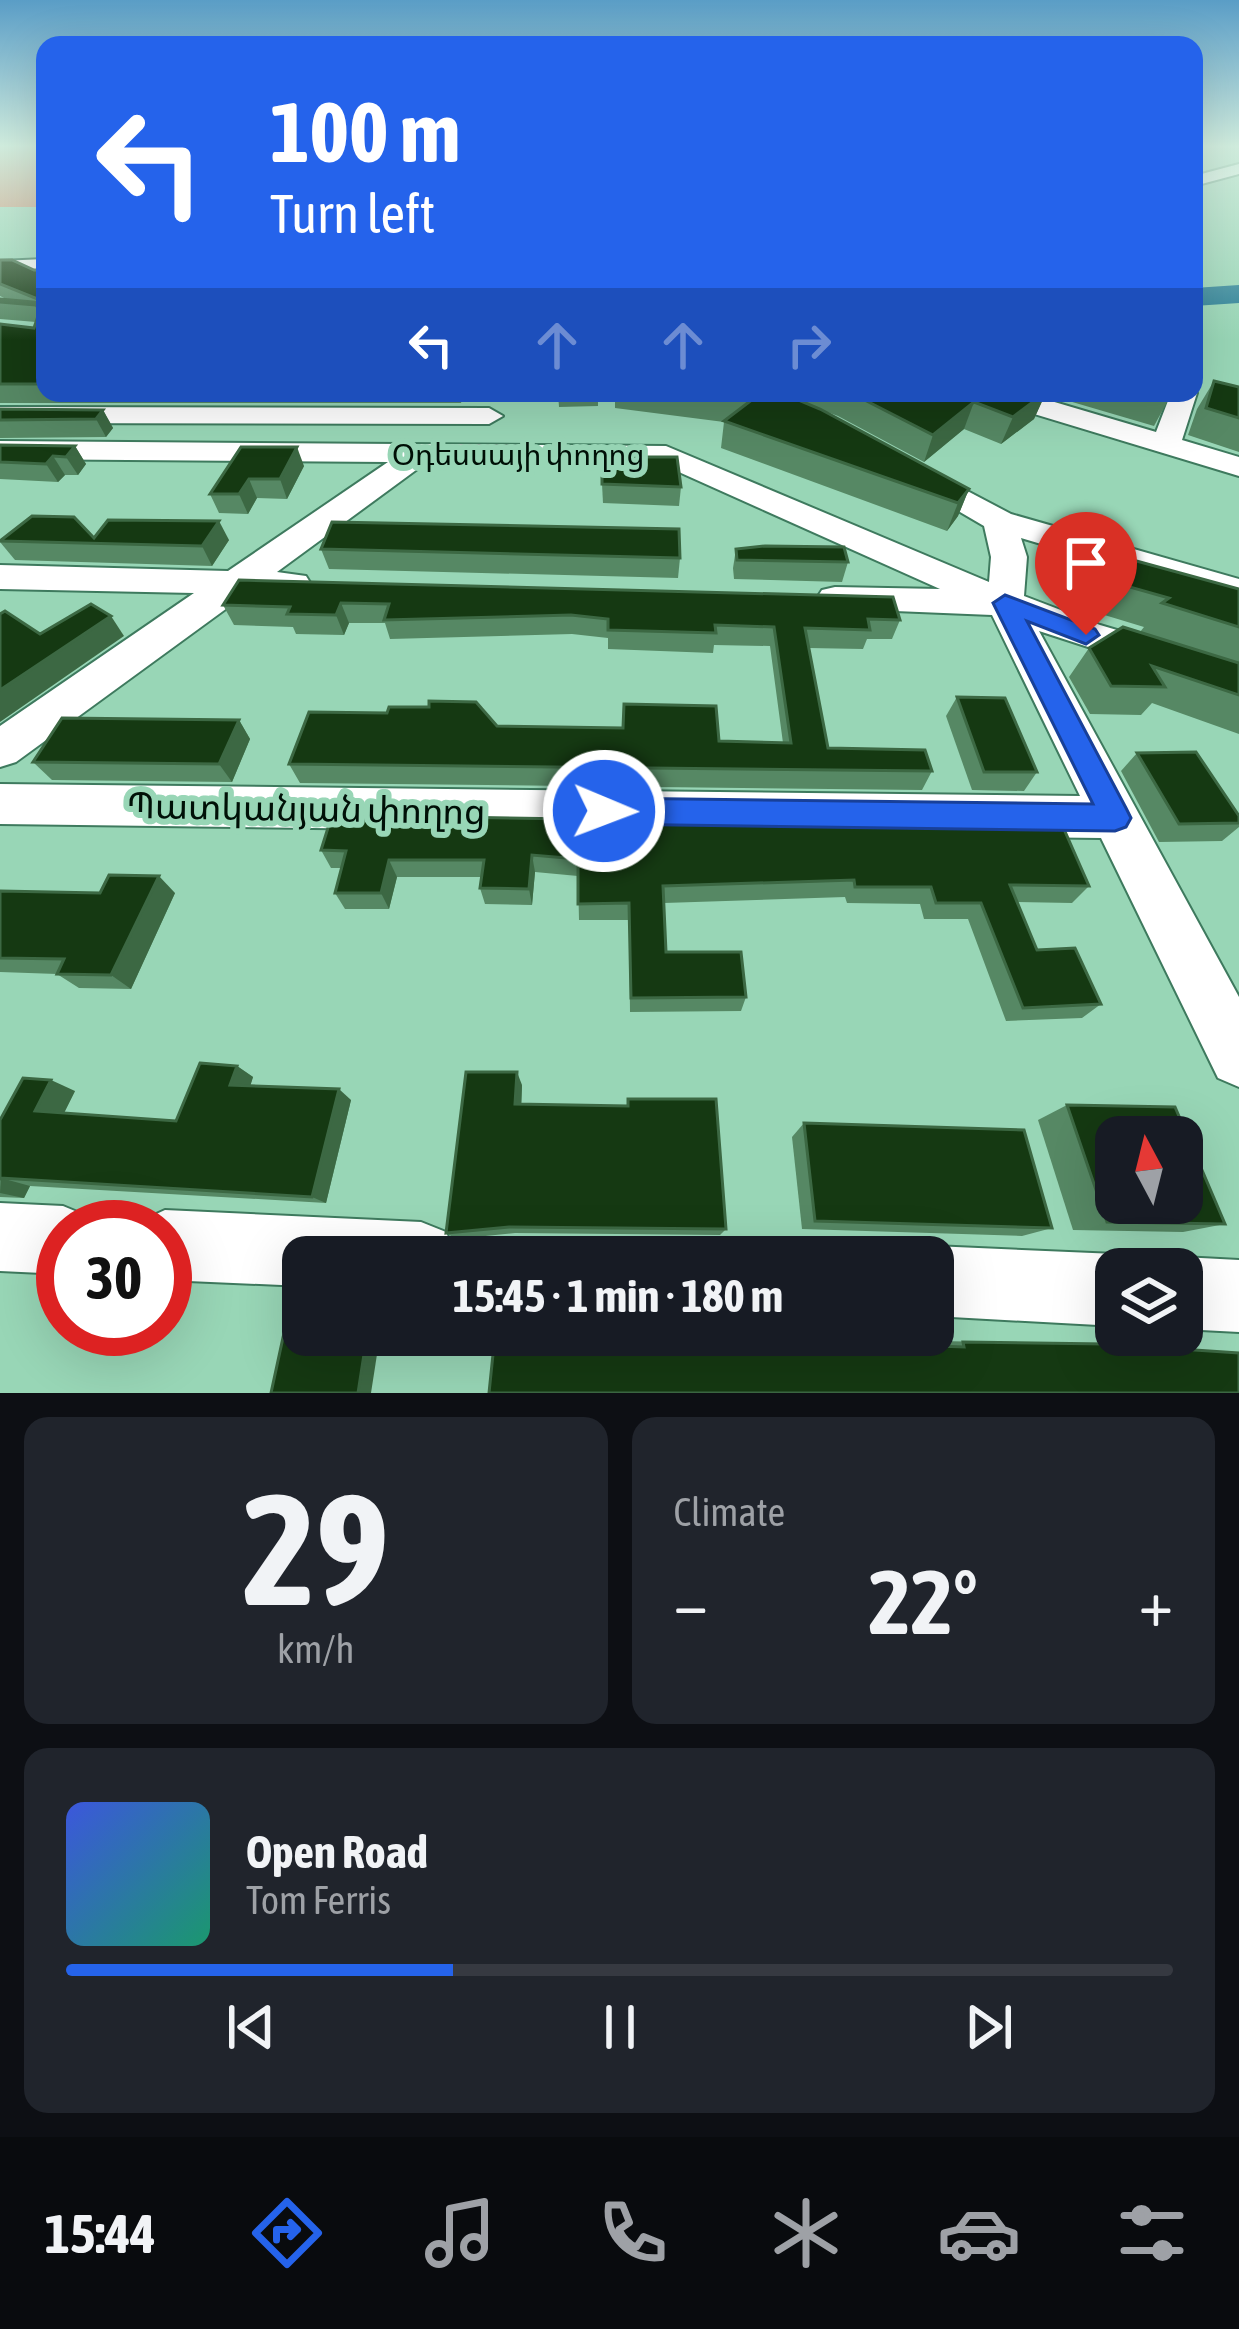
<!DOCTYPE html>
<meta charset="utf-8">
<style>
:root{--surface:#171b24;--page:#20242c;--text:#f1f3f6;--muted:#9ea1a6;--line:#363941;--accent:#2563eb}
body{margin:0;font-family:"Asap Condensed","Noto Sans Armenian",sans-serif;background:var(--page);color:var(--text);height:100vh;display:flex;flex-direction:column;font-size:45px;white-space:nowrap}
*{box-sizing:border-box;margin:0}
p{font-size:39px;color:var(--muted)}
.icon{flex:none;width:66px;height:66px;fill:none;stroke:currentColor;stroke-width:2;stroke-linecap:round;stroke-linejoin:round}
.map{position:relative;height:1393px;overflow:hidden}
.sheet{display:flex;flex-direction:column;gap:24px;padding:24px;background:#0d0f14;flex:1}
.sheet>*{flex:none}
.guide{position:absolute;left:36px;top:36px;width:1167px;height:366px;border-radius:24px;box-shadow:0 12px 48px #0002;background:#2563eb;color:#fff;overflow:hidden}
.needle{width:78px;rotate:353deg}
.buttons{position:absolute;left:1095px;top:1116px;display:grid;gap:24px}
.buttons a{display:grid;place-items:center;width:108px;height:108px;border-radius:24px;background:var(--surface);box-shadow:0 12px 48px #0002;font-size:60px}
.speed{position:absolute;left:36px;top:1200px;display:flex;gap:24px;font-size:60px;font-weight:700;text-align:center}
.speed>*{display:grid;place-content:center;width:156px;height:156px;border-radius:50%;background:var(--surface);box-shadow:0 12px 48px #0002;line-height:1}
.speed .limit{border:18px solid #d22;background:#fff;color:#111}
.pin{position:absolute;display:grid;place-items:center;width:102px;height:102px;color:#fff;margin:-123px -51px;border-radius:50% 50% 50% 0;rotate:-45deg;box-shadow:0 0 12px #0007}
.pin .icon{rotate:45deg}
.me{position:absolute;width:132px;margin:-66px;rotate:91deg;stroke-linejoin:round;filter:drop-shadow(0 0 9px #0008)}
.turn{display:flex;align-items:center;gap:42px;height:252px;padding:0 36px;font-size:54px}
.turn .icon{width:156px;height:156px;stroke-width:2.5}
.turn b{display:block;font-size:84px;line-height:102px}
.lanes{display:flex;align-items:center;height:114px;padding:0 36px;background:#0003;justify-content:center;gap:60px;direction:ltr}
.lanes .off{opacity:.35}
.big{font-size:90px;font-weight:700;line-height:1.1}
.sheet .tile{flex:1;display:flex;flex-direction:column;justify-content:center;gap:18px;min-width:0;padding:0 42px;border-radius:24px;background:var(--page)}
.sheet .dial{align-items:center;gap:0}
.dial b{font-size:156px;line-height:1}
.song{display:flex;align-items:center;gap:36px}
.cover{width:144px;height:144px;border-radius:18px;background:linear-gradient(135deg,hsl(230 70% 55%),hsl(160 70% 35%))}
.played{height:12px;border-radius:6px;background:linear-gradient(90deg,var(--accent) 35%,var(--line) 35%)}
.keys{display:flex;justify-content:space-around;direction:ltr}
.heat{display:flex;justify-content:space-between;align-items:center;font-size:66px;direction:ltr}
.sheet .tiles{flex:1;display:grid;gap:24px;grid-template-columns:1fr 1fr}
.tile:last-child{grid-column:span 2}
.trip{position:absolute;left:282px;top:1236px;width:672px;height:120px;border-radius:24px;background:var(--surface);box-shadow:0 12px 48px #0002;font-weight:700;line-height:120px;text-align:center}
.dock{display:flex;height:192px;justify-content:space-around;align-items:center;background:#090b0e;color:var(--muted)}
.dock .icon{width:84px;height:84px}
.dock .on{color:var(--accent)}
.dock b{font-size:54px;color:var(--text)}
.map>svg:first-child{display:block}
.green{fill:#d78261}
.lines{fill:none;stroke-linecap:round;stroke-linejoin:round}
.river{fill:#257b94;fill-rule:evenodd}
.minor-casing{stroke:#3e7a5e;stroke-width:4}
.minor{fill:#fff;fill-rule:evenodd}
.wall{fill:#568864}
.shaded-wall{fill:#3c6843}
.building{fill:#153912;stroke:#3c6843;stroke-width:3;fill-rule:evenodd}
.route{fill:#2563eb;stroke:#184099;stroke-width:3}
.labels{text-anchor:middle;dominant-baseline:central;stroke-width:12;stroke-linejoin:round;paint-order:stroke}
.far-street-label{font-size:30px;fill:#001007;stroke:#98d6b6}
.street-label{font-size:36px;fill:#001007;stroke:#98d6b6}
</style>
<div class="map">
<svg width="1239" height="1393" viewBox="0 0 1239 1393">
<rect width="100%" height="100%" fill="#98d6b6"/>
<!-- green -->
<rect class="green" x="0" y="145" width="45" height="62"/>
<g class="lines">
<!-- river -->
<path class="river" d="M1239 285V303L1194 306V288Z"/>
<defs>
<g id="minor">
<path d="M1239 164V174L1194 186V176Z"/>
<path d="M45 259V271L0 273V261Z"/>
<path d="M1194 388 1197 393 1182 440 1239 457V476L985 399 982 393H1024L1156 432 1171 393H1194Z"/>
<path d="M0 407 489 408 503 416 489 424 0 423Z"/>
<path d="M0 441 666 446 989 582 991 557 984 526 907 481 903 474 907 467 918 465 1011 514 1239 579V603L1021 538 1027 557 1024 596 1100 625 1239 666V696L1039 631 1239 997V1087L1218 1078 1101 838 0 824V784L1080 796 992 615 822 608 816 599 822 590 835 587 940 589 661 464 427 462 277 572 306 576 311 584 306 592 245 595 16 762 0 767V726L194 593 0 589V565L228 571 388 462 0 459Z"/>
<path d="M0 1203 63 1206 87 1216 92 1227H63V1274L0 1271Z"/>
<path d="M165 1210 421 1222 446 1232 456 1257H303V1286L165 1280V1227H138L141 1221Z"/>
<path d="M933 1246 1116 1254 1143 1269H1116V1326L933 1316V1257H907Z"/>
<path d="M1182 1257 1239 1260V1332L1182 1329V1269H1156Z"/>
</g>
</defs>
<!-- minor casing -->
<use href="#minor" class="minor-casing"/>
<!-- minor -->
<use href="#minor" class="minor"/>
</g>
<!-- wall -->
<g class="wall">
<path d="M0 260 34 270H45V393H464L461 403H0V324L34 328 36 322 0 319V299L8 300 0 296Z"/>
<path d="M1214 381 1239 387V452L1188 435 1197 409Z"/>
<path d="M558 393H598V406L559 407Z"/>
<path d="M615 393H1172L1154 426 1045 394 1034 419 1001 444 964 429 924 462 838 416 811 406 969 489 958 516 947 531 721 448 724 422 615 408Z"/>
<path d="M0 409 103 410 113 428 106 437 0 438Z"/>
<path d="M0 445 75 446 86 464 78 475H65L58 482 0 479Z"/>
<path d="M241 447 304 466 287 499 257 498 248 514 219 513 210 494Z"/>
<path d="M628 457 681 487 679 506 603 503 602 484Z"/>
<path d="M94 538 229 540 212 566 15 560 0 542Z"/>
<path d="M1078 545 1239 589V734L1152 703 1141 715 1090 714 1069 677 1089 648 1140 632 1144 627 1055 600 1062 574Z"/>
<path d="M321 549 680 558 678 578 329 569Z"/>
<path d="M736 549 848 562 842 582 734 579 733 568Z"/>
<path d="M239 580 900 620 892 639H867L863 649 809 648 828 748 932 771 922 790 300 783 289 764 497 726 719 741 783 743 770 646 714 645 713 653 608 649V638L572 634 390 639 385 623H349L344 635 296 634 293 627 234 625 223 605Z"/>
<path d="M957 697 1037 772 1024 791 972 790 946 716Z"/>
<path d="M239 720 250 739 232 782 52 780 33 762Z"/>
<path d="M1137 753 1239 816V827L1222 841 1159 842 1121 771Z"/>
<path d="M332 815 1089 886 1072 903 1017 902 1037 950 1101 1004 1082 1018 1006 1021 968 919H924L920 904 847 903 845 897 664 903 666 952 746 997 741 1011 630 1012 629 920H579L578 876 535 872 532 905 485 904 480 888 481 877H397L389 909H345L335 893 342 868H331L321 850Z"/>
<path d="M0 891 100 893H175L131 989 79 988 57 974 0 972Z"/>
<path d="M237 1066 253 1077 250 1086 351 1100 326 1203 30 1186 24 1198 0 1197V1120L75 1091 64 1113 176 1121Z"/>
<path d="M522 1085 521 1104 726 1229 720 1235 515 1233 456 1239 446 1233Z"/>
<path d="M1067 1105 1225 1224 1183 1232 1073 1230 1038 1120Z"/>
<path d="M804 1123 1052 1228 1022 1236 802 1229 792 1137Z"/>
<path d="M938 1341 1106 1344 1239 1353 939 1346Z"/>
</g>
<!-- shaded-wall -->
<g class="shaded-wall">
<path d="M1046 393 1034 419 1001 444 1013 417Z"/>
<path d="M974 402 964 429 924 462 933 435Z"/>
<path d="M103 410 113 428 106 437 96 419Z"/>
<path d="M75 446 86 464 78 475 66 457Z"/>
<path d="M297 447 304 466 287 499 280 479Z"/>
<path d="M53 456 65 475 58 482 46 464Z"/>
<path d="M249 479 257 498 248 514 239 494Z"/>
<path d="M969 489 958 516 947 531 958 503Z"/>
<path d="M219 521 229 540 212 566 202 546Z"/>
<path d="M341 603 349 623 344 635 336 615Z"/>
<path d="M111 616 124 636 0 722V690Z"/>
<path d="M239 720 250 739 232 782 219 764Z"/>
<path d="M532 855 535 872 532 905 529 889Z"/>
<path d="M389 860 397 877 389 909 381 893Z"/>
<path d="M159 876 175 893 131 989 111 975Z"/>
<path d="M237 1066 253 1077 247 1096 230 1085Z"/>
<path d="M517 1072 522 1085 521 1116 515 1104Z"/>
<path d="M51 1080 75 1091 60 1121 35 1111Z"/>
<path d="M339 1089 351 1100 326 1203 312 1197Z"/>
<path d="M1 1178 30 1186 24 1198 0 1193Z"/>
<path d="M367 1335H380L371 1393H358Z"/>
</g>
<!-- building -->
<g class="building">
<path d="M0 260H12L34 270H45V302L0 284Z"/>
<path d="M0 299 45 303V384H0V324L34 328 40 310 36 305 0 302Z"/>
<path d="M1214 381 1239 387V418L1206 408Z"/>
<path d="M705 393H782L820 409 969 489 958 503 724 421 753 399Z"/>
<path d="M851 393H1045L1013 417 974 402 933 435Z"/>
<path d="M1148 393H1172L1169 399Z"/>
<path d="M0 409 103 410 96 419 0 420Z"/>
<path d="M0 445 75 446 66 457 53 456 46 464 0 462Z"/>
<path d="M241 447H297L280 479H249L239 494H210Z"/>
<path d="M602 451H628V457H677L681 487 602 484Z"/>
<path d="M32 516 74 517 94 538 108 520 219 521 202 546 0 541Z"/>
<path d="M332 522 679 529 680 558 321 549Z"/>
<path d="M1078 545 1239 589V627L1162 603 1169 598 1073 571Z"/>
<path d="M765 546 844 547 848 562 737 560 736 549Z"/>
<path d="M239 580 893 597 900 620 868 619 870 630 805 628 828 748 925 750 932 771 289 764 309 712 387 713 389 707H429V701L476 702 497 726 623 728 624 704 716 706 719 741 791 743 774 627 715 625 716 633 608 630V619L571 615 384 620 389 604 341 603 336 615 287 614 290 607 223 605Z"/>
<path d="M91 604 111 616 0 690V614L5 611 40 634Z"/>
<path d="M1123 627 1239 663V695L1152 666 1165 687 1111 686 1089 648Z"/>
<path d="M957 697 1005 698 1037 772H984Z"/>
<path d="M62 718 239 720 219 764 33 762Z"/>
<path d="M1196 752 1239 816V823L1179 824 1137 753Z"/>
<path d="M332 815 1063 827 1089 886 1010 885 1037 950 1075 948 1101 1004 1023 1008 981 903H936L931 887H855L854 880 663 886 666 952H741L746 997 631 998 629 903 578 904V859L532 855 529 889 480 888 484 860H389L381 893H335L346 851 321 850Z"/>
<path d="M109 875 159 876 111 975 57 974 64 959 0 958V891L100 893Z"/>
<path d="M200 1063 237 1066 230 1085 339 1089 312 1197 1 1178 0 1180V1120L23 1078 51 1080 35 1111 176 1121Z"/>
<path d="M466 1072H517L515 1104 628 1106V1099H716L726 1229 509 1227 446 1233Z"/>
<path d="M1067 1105 1175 1107 1225 1224 1107 1222ZM1116 1137H1182V1203H1116Z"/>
<path d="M804 1123 1024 1130 1052 1228 815 1221Z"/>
<path d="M303 1332V1335H367L358 1393H271L284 1333Z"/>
<path d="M495 1335H602L964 1347 963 1342 1106 1344 1239 1353V1393H489Z"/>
</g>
<!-- sky -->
<linearGradient id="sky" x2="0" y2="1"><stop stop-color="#5a9dc6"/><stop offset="0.43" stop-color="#d1edde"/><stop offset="1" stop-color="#d1edde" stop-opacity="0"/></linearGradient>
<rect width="1239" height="340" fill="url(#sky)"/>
<!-- route -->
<path class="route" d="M1005 595 1095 629 1099 635 1086 644 1027 621 1126 808 1131 818 1126 827 1115 831 604 824 593 821 588 811 593 802 604 798 1093 804 993 603Z"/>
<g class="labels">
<!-- far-street labels -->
<g class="far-street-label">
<text x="518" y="454">Օդեսսայի փողոց</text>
</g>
<!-- street labels -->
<g class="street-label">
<text transform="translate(306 808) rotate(1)">Պատկանյան փողոց</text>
</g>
</g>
</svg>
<div class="buttons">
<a><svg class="needle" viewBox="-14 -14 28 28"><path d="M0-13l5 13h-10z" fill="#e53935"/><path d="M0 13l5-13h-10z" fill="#9ea1a6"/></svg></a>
<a><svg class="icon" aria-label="layers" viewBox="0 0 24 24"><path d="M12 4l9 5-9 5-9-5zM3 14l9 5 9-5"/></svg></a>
</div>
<div class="speed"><div class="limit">30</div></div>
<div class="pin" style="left:1086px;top:635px;background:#d93025"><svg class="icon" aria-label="arrive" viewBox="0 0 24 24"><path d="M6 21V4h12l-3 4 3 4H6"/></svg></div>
<svg class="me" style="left:604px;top:811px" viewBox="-20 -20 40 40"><circle r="17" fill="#2563eb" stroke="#fff" stroke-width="3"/><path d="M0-11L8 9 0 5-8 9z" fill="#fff"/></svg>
<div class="trip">15:45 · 1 min · 180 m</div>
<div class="guide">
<div class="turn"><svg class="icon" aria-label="left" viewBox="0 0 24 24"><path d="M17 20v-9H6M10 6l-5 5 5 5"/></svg><div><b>100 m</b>Turn left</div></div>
<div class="lanes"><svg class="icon" aria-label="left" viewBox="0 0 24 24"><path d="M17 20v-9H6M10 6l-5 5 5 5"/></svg><svg class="icon off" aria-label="ahead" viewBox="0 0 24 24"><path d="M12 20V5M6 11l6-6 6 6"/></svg><svg class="icon off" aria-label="ahead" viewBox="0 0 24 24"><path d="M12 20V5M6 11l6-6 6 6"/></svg><svg class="icon off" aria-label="right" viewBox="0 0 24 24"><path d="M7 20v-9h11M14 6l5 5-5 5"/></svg></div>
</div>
</div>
<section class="sheet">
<div class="tiles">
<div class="tile dial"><b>29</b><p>km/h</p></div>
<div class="tile"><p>Climate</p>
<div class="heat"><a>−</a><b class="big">22°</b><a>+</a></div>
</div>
<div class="tile">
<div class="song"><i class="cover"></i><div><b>Open Road</b><p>Tom Ferris</p></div></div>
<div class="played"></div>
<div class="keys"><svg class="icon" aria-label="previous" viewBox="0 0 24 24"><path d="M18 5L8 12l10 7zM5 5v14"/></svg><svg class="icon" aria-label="pause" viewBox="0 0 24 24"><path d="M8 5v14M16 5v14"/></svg><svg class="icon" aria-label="next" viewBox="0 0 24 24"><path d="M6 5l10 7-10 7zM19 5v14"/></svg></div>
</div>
</div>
</section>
<nav class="dock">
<b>15:44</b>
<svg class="icon on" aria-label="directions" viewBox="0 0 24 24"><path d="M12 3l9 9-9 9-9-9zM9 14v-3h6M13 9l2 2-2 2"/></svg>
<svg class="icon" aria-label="music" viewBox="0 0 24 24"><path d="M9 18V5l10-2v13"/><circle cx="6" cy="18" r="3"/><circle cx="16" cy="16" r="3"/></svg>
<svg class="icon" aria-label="phone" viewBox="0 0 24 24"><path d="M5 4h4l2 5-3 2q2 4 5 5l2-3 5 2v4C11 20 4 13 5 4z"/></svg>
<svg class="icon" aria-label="climate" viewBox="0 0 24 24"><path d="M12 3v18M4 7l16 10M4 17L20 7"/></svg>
<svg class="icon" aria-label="car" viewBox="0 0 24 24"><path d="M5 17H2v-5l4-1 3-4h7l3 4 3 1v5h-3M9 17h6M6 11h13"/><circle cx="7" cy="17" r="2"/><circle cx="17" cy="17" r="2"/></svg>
<svg class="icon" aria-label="filters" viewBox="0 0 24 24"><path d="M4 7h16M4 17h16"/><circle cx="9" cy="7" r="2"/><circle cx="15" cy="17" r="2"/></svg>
</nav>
